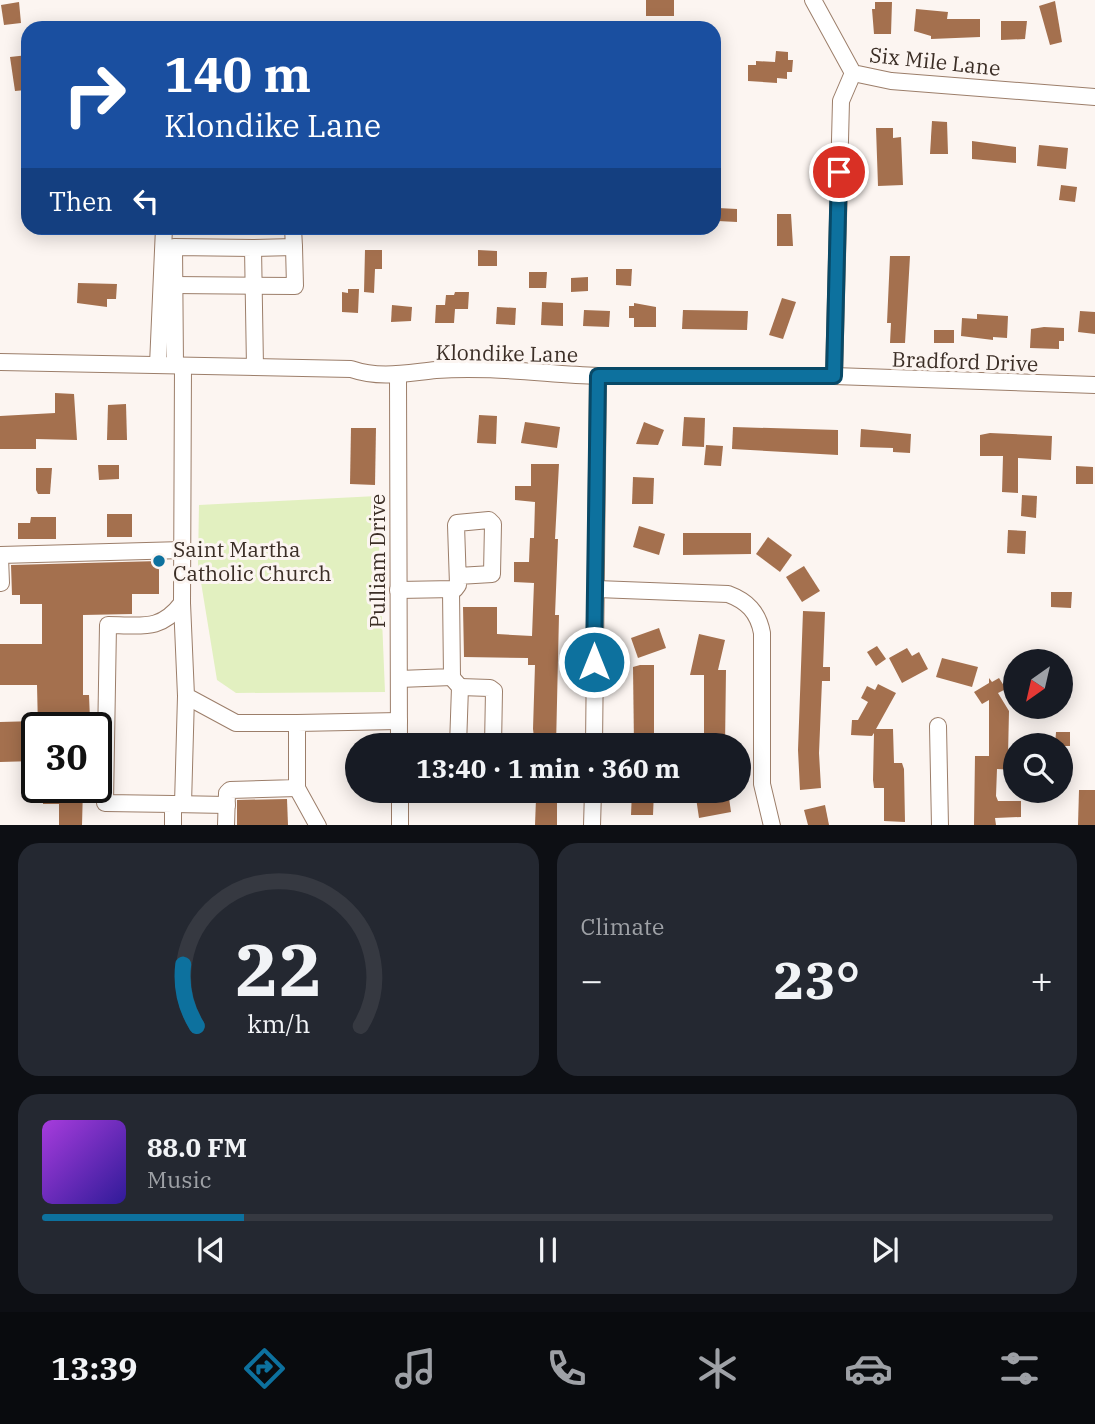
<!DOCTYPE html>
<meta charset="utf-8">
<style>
:root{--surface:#171b24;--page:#242831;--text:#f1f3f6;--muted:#9ea1a6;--line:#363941;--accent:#0d719e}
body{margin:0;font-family:"IBM Plex Serif",serif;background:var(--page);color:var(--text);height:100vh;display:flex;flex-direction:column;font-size:26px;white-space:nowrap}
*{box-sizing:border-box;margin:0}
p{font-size:23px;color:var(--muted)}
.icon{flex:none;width:38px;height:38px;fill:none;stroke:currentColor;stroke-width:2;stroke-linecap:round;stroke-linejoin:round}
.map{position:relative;height:825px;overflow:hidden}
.drawer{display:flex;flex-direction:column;gap:18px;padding:18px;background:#0d0f14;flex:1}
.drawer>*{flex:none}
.guide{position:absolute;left:21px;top:21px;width:700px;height:214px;border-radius:21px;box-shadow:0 4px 18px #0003;background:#1a4fa0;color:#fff;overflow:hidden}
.needle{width:46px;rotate:214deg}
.tools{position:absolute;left:1003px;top:649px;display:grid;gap:14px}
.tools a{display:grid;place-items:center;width:70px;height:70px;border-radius:50%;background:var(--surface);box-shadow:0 4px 18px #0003;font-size:35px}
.speed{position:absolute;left:21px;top:712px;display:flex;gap:14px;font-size:35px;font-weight:700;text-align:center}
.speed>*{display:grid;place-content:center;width:91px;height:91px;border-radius:50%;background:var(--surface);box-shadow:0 4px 18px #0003;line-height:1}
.speed .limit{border:4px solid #111;border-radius:10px;background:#fff;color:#111}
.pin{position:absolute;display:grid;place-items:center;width:60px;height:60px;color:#fff;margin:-30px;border:4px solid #fff;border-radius:50%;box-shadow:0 2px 7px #0007}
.me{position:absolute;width:77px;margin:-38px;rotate:0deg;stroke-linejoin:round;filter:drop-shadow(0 0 5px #0008)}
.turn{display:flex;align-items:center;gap:24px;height:147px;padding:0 28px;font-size:32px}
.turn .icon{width:91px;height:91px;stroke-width:2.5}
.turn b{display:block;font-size:49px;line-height:60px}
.then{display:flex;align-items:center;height:66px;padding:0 28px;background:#0003;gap:14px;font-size:26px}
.big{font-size:52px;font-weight:800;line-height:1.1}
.drawer .widget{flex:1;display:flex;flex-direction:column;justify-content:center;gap:10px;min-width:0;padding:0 24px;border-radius:21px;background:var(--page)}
.drawer .dial{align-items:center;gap:0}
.dial svg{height:182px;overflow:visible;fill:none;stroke:var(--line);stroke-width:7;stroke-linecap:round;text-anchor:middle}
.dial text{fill:var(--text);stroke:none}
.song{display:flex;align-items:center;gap:21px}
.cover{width:84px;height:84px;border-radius:10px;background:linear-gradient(135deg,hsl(280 70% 55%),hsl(250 70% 35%))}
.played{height:7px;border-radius:4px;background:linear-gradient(90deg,var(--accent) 20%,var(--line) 20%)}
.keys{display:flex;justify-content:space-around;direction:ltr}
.heat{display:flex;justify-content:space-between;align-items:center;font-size:38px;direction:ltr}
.drawer .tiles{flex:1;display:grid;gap:18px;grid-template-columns:1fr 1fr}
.widget:last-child{grid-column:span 2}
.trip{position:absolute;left:345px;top:733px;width:406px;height:70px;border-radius:35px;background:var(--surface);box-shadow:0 4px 18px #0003;font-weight:800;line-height:70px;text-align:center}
.tabs{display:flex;height:112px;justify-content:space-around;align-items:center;background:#090b0e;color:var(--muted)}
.tabs .icon{width:49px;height:49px}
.tabs .current{color:var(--accent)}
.tabs b{font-size:32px;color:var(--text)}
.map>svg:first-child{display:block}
.green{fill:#e2f0c0}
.building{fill:#a4704e}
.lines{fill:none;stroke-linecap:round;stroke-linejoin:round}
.minor-casing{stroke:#9c7e6a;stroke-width:18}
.minor{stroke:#fff;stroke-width:16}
.route-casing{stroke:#084967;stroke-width:18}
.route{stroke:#0d719e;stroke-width:12}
.poi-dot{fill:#0d719e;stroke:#fcf5f1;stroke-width:2.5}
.labels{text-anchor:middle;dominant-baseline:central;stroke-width:6;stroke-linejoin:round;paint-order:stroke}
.street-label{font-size:21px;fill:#3b2e26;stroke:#fcf5f1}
.poi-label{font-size:21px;fill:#3b2e26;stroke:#fcf5f1;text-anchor:start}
</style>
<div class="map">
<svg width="1095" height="826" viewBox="0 0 1095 826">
<rect width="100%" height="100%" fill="#fcf5f1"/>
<!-- green -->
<path class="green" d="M377 496 385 692 236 693 217 680 198 564 199 505Z"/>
<!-- building -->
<g class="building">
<rect x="646" y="0" width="28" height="16"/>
<path d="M1055 1 1062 42 1050 45 1039 6Z"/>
<path d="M19 2 21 23 4 25 1 5Z"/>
<path d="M875 2H892L891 34H874L872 9H875Z"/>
<path d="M916 9 948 12 947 19H980V37L931 39V36L914 31Z"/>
<path d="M1001 21H1027L1025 39 1001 40Z"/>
<path d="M776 51 788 52V60H793L792 72H787V79L777 78V83L748 81V65H756V61L775 62Z"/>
<path d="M28 55 26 90 15 91 10 57Z"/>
<path d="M932 121 947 122 948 154H930Z"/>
<path d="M876 128H893V138L901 137 903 185 878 186Z"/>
<path d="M972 141 1016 147V163L972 159Z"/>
<path d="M1039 145 1068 148 1066 169 1037 166Z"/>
<path d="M1061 185 1077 187 1075 202 1059 200Z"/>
<path d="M718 208 737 209V222L718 221Z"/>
<path d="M777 214H791L793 246H777Z"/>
<path d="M365 250H382V269H375L374 293 364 292Z"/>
<path d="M478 250 497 251V266H478Z"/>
<path d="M890 256H910L905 343H890L891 323H887Z"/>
<path d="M616 269H632L631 286 616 285Z"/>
<path d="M529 272H547L546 288H529Z"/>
<path d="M588 277V291L571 292V278Z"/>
<path d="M78 283 117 284 116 299H107V307L77 303Z"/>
<path d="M348 289H359L358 313 342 312V292L348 293Z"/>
<path d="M455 292H469L468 309H455L454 323H435L436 305H445L446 295H454Z"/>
<path d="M782 298 796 302 783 339 769 335Z"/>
<path d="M542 302 563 303V326L541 325Z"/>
<path d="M634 303 656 307V327H634V318H629V306H634Z"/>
<path d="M392 305 412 307 411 321 391 322Z"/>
<path d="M497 307 516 308 515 325 496 324Z"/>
<path d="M584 310 610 311 609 327 583 326Z"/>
<path d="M683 310 748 311 747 330 682 329Z"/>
<path d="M1080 311 1095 312V334L1078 332Z"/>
<path d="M977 314 1008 316 1007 338 993 337V340L961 336 962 318 977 319Z"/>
<path d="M1044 327 1064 328V341H1059V349L1030 348 1031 329Z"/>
<rect x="934" y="330" width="20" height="13"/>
<path d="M55 393 74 394 77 440 36 439V449H0V416L55 413Z"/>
<path d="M126 404 127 440H107L108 405Z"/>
<path d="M479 415 497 416 496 444 477 443Z"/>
<path d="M684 417 705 418 704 447 682 446Z"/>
<path d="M525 422 560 427 557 448 521 443Z"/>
<path d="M644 422 664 430 658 445 636 444Z"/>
<path d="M733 427 838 430V455L732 449Z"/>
<path d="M351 428H376L375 485 350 484Z"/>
<path d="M861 429 911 434 910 453 893 452V448L860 447Z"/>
<path d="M990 433 1052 436 1051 460 1018 458V493L1002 492 1003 456H980V435Z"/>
<path d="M706 445 723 446 721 466 704 465Z"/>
<path d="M531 464H559L555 539H558L555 615H559L556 746H535L533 729 535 665H528V658L464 657 463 607H497V634L532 636 534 583 514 582V562H529L530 538H534L535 502 515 500V486H531Z"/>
<path d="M98 465H119V479L99 480Z"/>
<path d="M1076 466 1093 467V484H1076Z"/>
<path d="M36 468H52L50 494H38L36 490Z"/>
<path d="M633 477 654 478 653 504H632Z"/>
<path d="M1022 495 1037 496 1036 518 1021 516Z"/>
<rect x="107" y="514" width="25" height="23"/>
<path d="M31 517H56V539H18V523H30Z"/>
<path d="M639 526 665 534 659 555 633 547Z"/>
<path d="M1008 530 1026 531 1025 554 1007 553Z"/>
<path d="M683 533H751V554L683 555Z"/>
<path d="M768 537 792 555 780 572 756 554Z"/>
<path d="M159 561V594H132V614L83 615V695H89L90 720 83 721V728H38L37 685H0V644H42V604H20V595H12L11 565Z"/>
<path d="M804 566 820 591 802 602 786 577Z"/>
<path d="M1051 592H1072L1071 608 1051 607Z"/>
<path d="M803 611 825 612 823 667H830V681H822L819 753 821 788 800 790 798 750Z"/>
<path d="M659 628 666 648 638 658 631 638Z"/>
<path d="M699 634 725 640 718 670H726L725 746H704V675H690Z"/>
<path d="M877 646 886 659 876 666 867 652Z"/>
<path d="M907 648 912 656 919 652 928 669 902 683 889 658Z"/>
<path d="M942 658 978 667 972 687 936 677Z"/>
<path d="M640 665H654V746H634L633 667Z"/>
<path d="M989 678 992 682 999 678 1006 689 998 693 1009 711 1008 756H1015V770L997 769 996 796 998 801H1021V817L995 818 996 825H974L975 756H989V700L982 704 974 692 989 683Z"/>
<path d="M878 684 896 693 876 729H893L894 763H902L904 769 905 822 884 821V788H874L873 780 874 733 872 736 851 735 852 720H858L868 702 861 698 867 686 875 690Z"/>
<path d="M37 721 35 761 0 762V722Z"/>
<path d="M1056 732H1070V746H1055Z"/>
<path d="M43 788H83L82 825H59V804H43Z"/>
<path d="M1079 790H1095V825H1078Z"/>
<path d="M632 791H654L653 815H631Z"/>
<path d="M695 791H728L731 812 699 818Z"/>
<path d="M287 799 288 825H237V800Z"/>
<path d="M536 799H557V825H535Z"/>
<path d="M825 805 829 825H808L804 810Z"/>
</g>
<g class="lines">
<defs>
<g id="minor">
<path d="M813 0 853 73 891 81 1095 97"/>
<path d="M253 248 294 247 293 228"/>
<path d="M174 285 295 286 294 247"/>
<path d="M0 362 351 369C380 379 406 373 436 370 490 366 545 374 598 376H834L1095 385"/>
<path d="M158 365 164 228"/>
<path d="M175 365 174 247 253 248 255 367"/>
<path d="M398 376 399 746"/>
<path d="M834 376 841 101 853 73"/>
<path d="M0 555 183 550"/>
<path d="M0 557 1 583"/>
<path d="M597 589 728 594C747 601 758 612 762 633V784L772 826"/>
<path d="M398 590 455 589 458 585 456 525 457 523 489 520 493 524 492 574 458 576"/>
<path d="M182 603 186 696 236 723H297"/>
<path d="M399 679 452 677 451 591"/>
<path d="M453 679 460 687 458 746"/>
<path d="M460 687 490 688 494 691 493 746"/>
<path d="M938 726 940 826"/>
<path d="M594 746 598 376"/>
<path d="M297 788 318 826"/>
<path d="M400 791V826"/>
<path d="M173 804 227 805"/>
<path d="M183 804 186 696"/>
<path d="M173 826V804L105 803 108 625C141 625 160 632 182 603L183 366"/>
<path d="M226 826 227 793 230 790 297 788V723L399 721"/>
<path d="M592 826 593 791"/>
</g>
</defs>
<!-- minor casing -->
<use href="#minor" class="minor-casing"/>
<!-- minor -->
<use href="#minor" class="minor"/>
</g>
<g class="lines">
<defs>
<path id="route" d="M594 662 598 376H834L839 172"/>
</defs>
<!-- route casing -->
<use href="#route" class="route-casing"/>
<!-- route -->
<use href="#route" class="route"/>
</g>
<!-- markers -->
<circle class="poi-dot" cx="159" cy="561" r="7"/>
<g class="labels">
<!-- street labels -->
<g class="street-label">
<text transform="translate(935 61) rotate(6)">Six Mile Lane</text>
<text transform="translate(507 353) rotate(1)">Klondike Lane</text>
<text transform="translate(965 361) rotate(2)">Bradford Drive</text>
<text transform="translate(377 561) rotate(-90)">Pulliam Drive</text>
</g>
<!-- poi labels -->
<g class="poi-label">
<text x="173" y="549">Saint Martha<tspan x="173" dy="24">Catholic Church</tspan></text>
</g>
</g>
</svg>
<div class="tools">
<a><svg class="needle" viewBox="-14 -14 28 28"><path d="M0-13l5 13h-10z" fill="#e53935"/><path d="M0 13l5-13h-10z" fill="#9ea1a6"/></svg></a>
<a><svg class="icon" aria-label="search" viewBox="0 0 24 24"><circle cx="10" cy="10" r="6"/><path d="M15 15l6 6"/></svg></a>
</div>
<div class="speed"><div class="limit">30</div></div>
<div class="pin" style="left:839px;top:172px;background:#d93025"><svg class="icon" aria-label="arrive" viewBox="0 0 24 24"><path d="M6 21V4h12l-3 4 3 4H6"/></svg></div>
<svg class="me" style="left:594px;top:662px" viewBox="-20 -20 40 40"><circle r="17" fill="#0d719e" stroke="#fff" stroke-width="3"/><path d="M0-11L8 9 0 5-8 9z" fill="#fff"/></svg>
<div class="trip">13:40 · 1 min · 360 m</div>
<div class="guide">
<div class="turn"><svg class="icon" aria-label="right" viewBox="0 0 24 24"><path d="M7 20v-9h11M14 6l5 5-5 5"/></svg><div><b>140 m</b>Klondike Lane</div></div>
<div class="then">Then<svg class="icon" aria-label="left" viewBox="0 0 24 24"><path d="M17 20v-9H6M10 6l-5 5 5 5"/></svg></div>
</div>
</div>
<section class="drawer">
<div class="tiles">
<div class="widget dial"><svg viewBox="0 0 100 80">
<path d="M14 69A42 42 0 1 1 86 69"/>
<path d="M14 69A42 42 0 0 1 8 42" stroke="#0d719e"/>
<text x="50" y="56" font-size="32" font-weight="700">22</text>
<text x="50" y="72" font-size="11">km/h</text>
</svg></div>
<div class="widget"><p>Climate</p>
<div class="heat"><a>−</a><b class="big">23°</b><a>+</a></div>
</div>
<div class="widget">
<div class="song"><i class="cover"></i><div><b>88.0 FM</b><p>Music</p></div></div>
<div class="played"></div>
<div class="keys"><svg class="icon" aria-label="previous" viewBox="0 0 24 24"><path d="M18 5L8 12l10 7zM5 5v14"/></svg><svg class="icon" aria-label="pause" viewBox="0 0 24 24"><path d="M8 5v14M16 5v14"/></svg><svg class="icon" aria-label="next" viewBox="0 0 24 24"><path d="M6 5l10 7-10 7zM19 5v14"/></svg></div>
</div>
</div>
</section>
<nav class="tabs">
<b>13:39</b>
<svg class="icon current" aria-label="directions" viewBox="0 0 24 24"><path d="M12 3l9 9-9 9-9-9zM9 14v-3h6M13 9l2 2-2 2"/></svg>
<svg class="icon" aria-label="music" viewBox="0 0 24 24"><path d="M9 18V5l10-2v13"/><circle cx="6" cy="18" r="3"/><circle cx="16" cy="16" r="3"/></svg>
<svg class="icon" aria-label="phone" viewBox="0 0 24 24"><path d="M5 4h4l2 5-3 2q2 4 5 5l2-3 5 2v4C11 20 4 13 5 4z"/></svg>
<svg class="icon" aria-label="climate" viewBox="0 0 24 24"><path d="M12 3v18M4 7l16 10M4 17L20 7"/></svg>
<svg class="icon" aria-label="car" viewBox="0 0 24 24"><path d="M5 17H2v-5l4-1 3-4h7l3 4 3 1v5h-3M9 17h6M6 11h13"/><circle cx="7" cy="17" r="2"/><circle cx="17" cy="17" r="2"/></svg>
<svg class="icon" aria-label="filters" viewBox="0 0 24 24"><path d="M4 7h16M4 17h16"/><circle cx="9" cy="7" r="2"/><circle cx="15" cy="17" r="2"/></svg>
</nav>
